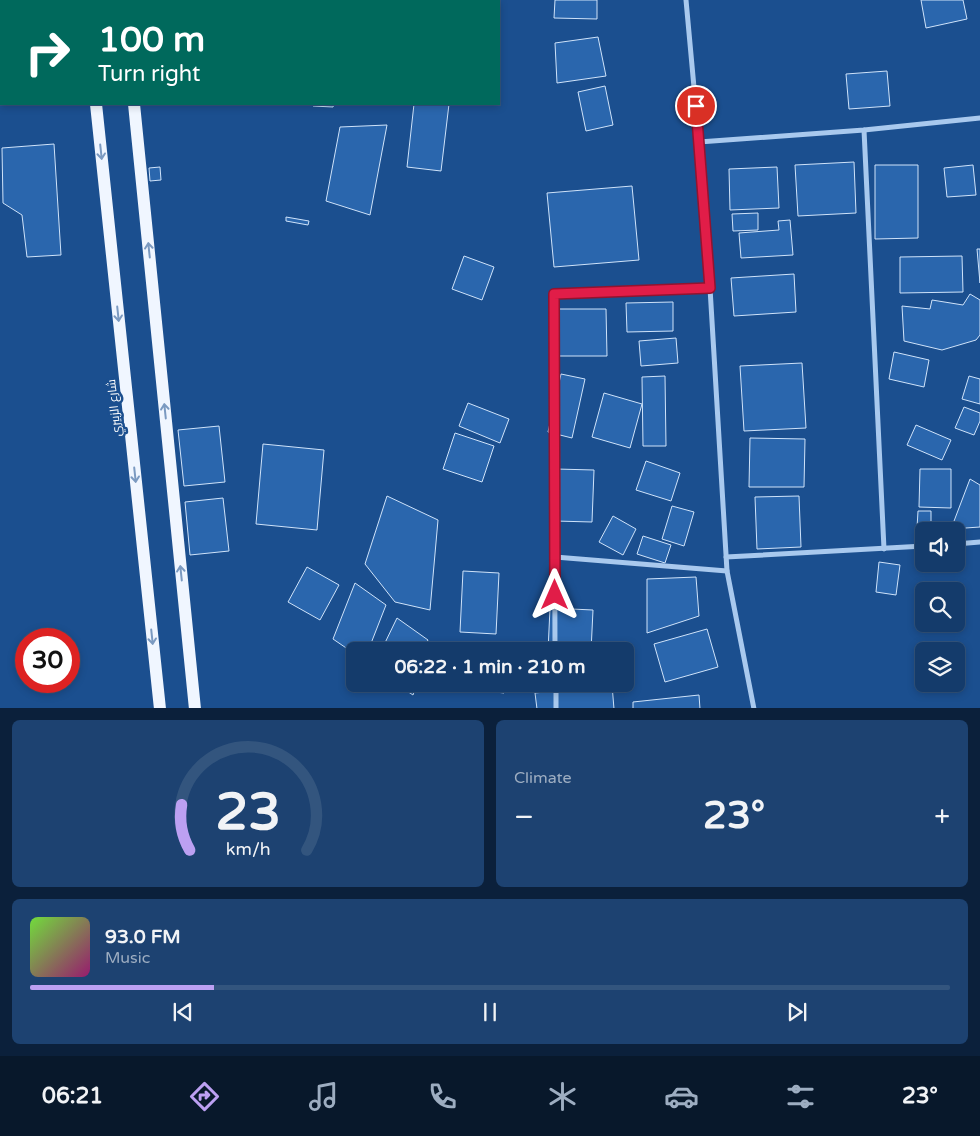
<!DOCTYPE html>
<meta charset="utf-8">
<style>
:root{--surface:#143b6b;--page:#1d4271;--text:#f1f3f6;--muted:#9dadc1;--line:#33557e;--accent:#bca0f2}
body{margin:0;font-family:"Varela Round",Cairo,sans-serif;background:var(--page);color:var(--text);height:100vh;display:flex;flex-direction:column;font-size:19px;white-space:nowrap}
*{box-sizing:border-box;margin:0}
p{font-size:16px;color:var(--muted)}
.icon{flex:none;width:28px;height:28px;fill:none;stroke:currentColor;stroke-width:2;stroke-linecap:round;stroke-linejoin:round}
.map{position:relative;height:708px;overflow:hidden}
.sheet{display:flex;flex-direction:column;gap:12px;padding:12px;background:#0b203b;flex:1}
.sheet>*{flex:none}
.top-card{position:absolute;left:0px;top:0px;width:500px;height:105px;box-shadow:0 2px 8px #0003,0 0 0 1px var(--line);background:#00695c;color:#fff;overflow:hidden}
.tools{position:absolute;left:915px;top:522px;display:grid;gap:10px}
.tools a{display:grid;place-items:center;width:50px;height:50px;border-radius:8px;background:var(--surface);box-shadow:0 2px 8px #0003,0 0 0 1px var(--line);font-size:25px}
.speed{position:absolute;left:15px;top:628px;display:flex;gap:10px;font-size:25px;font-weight:700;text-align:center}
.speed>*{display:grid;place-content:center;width:65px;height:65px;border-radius:50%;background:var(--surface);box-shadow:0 2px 8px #0003,0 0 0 1px var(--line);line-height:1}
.speed .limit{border:8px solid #d22;background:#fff;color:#111}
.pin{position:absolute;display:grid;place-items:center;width:42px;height:42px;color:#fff;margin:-21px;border:2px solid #fff;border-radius:50%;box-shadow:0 1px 5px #0007}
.me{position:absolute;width:55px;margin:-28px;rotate:0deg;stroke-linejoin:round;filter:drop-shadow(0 0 4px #0008)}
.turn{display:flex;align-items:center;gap:18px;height:105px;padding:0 15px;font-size:22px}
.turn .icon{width:65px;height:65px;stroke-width:2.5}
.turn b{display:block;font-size:35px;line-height:42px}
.big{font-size:38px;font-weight:800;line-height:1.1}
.sheet .widget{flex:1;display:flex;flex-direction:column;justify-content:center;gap:8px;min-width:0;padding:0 18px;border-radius:8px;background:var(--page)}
.sheet .dial{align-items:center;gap:0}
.dial svg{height:130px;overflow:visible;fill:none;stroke:var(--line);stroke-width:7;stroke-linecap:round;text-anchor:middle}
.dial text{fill:var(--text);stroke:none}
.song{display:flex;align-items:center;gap:15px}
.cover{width:60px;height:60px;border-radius:8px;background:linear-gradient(135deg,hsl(100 70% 55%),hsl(320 70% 35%))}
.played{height:5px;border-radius:2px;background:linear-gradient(90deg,var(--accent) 20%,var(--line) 20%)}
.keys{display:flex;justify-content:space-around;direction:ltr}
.heat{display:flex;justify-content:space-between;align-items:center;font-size:28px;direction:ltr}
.sheet .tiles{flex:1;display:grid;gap:12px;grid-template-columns:1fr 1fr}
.widget:last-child{grid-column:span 2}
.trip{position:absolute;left:346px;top:642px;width:288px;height:50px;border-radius:8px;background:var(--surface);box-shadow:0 2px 8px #0003,0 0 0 1px var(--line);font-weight:800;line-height:50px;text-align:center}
.tabs{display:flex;height:80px;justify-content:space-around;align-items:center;background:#08182b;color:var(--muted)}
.tabs .icon{width:35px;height:35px}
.tabs .on{color:var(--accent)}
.tabs b{font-size:22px;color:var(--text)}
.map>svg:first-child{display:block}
.building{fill:#2a66ad;stroke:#cfe3fa}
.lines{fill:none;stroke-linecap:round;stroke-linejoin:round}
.minor{stroke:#a9c9ee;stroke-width:5}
.primary{stroke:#f0f6ff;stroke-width:12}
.oneway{stroke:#7b9ac1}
.route-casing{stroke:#92132f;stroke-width:12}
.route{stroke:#e11d48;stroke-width:9}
.labels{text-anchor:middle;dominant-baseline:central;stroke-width:5;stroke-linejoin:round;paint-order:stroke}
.street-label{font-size:12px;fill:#fff;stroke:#1b4f8f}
</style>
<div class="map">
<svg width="980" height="709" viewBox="0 0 980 709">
<rect width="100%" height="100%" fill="#1b4f8f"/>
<!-- building -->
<g class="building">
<rect x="8" y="0" width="32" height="1"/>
<path d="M265 0H460L265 1Z"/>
<path d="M555 0H597V19L554 18Z"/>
<path d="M921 0H963L967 19 926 28Z"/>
<path d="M598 37 606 76 557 83 555 43Z"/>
<path d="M887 71 890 106 849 109 846 74Z"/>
<path d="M605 86 613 125 586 131 578 92Z"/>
<path d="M314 104H334L333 107 313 106Z"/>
<path d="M414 104H449L441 171 407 167Z"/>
<path d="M387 125 370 215 326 201 340 127Z"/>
<path d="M54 144 61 255 27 257 22 215 3 203 2 148Z"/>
<path d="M854 162 856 213 798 216 795 165Z"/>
<path d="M875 165H918V238L875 239Z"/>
<path d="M973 165 976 195 947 197 944 168Z"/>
<path d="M160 167 161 180 150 181 149 168Z"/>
<path d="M777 167 779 208 730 210 729 169Z"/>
<path d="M632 186 639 260 554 267 547 193Z"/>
<path d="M758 213V230L733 231 732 214Z"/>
<path d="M286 217 309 221 308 225 286 221Z"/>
<path d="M790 220 793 255 741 258 739 233 779 230 778 221Z"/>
<path d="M977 249H980V283Z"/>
<path d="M464 256 494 267 482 300 452 289Z"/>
<path d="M962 256 963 292 900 293V257Z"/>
<path d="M794 274 796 312 734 316 731 278Z"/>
<path d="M970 294 980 300V335L976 340 942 350 904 341 902 306 930 309 932 300 963 305Z"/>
<path d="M673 302V331L627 332 626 303Z"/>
<path d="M558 309H606L607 356H558Z"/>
<path d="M676 338 678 363 641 366 639 341Z"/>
<path d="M894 352 929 360 924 387 889 379Z"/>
<path d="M802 363 806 428 744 431 740 366Z"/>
<path d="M561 374 585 379 572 438 548 432Z"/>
<path d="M665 376 666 446H643L642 377Z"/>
<path d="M969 376 980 379V404L962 399Z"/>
<path d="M604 393 642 404 630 448 592 437Z"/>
<path d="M468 403 509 419 500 443 459 426Z"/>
<path d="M964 407 980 413V421L974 435 955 428Z"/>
<path d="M916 425 951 440 942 460 907 445Z"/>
<path d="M219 426 225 482 184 486 178 430Z"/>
<path d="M455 433 494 446 482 482 443 469Z"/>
<path d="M750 438 805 439 804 487H749Z"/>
<path d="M263 444 324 450 317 530 256 524Z"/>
<path d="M646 461 680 473 671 501 636 490Z"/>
<path d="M556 469 594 470 592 522 555 521Z"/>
<path d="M920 469H951V508L919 507Z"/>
<path d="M970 479 980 485V527L951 529Z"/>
<path d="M387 496 438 520 430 610 395 602 365 564Z"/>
<path d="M799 496 801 547 757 549 755 497Z"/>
<path d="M223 498 229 551 190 555 185 502Z"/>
<path d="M672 506 694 512 684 546 662 539Z"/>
<path d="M918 511H931V528H917Z"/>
<path d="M613 516 636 529 623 555 599 542Z"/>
<path d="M643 536 671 545 665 563 637 554Z"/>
<path d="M879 562 900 565 896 595 876 592Z"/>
<path d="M307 567 339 585 320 620 288 602Z"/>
<path d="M463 571 499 573 496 634 460 632Z"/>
<path d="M696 577 699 616 647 633V579Z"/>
<path d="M355 583 386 605 368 651H355V654L333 639Z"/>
<path d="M550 608 593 610 591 651H548Z"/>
<path d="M397 618 428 640 422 651H381Z"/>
<path d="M707 629 718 667 665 682 654 644Z"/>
<path d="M396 684H417L413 695Z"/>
<path d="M457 684H505L504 693 457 687Z"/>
<path d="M612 685 614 709H537L535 693Z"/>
<path d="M699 695 700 709H633V702Z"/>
</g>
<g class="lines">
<!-- minor -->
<g class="minor">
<path d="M686 0 699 142 710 288 727 571 754 709"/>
<path d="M0 86H1"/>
<path d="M864 130 884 549"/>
<path d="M699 142 864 130 980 118"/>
<path d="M956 544 980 542"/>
<path d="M555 557 727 571"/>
<path d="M726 557 924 546"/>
<path d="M555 651 554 294 710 288"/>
<path d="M556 684V709"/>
</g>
<!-- primary -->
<g class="primary">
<path d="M85 0 86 1"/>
<path d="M124 0V1"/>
<path d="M96 104 160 709"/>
<path d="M134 104 195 709"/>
</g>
</g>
<!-- one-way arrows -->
<defs><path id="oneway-shaft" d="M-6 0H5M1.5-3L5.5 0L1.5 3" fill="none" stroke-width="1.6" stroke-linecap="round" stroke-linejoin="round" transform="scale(1.25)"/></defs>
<g class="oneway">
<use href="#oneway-shaft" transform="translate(101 152) rotate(84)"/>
<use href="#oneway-shaft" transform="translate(149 250) rotate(-96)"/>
<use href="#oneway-shaft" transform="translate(118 314) rotate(84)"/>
<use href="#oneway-shaft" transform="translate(165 411) rotate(-96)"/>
<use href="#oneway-shaft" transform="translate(135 475) rotate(84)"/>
<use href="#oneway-shaft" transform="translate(181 573) rotate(-96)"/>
<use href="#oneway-shaft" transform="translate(152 637) rotate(84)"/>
</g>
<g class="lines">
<defs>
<path id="route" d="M555 595 554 294 710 288 696 106"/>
</defs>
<!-- route casing -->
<use href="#route" class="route-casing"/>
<!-- route -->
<use href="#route" class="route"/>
</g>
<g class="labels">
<!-- street labels -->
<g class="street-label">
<text transform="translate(114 408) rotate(-96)">شارع الزبيري</text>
</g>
</g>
</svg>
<div class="tools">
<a><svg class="icon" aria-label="sound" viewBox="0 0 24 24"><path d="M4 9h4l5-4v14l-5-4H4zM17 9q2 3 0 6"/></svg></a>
<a><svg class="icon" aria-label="search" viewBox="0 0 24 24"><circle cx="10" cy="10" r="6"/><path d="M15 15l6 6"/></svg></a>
<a><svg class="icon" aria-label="layers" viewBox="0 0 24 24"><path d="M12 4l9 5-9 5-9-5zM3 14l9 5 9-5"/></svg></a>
</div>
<div class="speed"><div class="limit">30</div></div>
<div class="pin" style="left:696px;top:106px;background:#d93025"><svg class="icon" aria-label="arrive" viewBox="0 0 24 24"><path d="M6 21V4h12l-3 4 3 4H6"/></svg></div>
<svg class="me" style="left:555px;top:595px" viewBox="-20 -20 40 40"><path d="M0-17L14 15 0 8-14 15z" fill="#e11d48" stroke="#fff" stroke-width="4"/></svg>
<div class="trip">06:22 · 1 min · 210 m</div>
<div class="top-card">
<div class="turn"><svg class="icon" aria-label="right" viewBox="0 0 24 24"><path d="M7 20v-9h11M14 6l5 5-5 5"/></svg><div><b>100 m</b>Turn right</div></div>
</div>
</div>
<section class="sheet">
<div class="tiles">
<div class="widget dial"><svg viewBox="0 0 100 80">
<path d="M14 69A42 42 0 1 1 86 69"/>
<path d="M14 69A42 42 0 0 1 9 41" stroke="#bca0f2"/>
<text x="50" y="56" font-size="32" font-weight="700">23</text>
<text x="50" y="72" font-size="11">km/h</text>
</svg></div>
<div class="widget"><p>Climate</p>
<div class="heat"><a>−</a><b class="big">23°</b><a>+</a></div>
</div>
<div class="widget">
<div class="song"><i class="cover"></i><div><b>93.0 FM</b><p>Music</p></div></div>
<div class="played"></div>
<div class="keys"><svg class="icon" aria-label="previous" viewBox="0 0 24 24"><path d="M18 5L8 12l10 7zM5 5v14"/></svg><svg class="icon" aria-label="pause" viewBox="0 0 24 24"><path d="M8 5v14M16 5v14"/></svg><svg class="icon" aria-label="next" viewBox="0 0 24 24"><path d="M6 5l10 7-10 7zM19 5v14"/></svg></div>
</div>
</div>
</section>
<nav class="tabs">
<b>06:21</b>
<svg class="icon on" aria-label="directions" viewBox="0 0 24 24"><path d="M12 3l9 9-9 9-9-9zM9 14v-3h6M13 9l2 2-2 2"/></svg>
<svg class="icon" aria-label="music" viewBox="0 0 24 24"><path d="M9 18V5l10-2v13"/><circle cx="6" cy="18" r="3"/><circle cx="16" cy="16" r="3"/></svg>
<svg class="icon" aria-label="phone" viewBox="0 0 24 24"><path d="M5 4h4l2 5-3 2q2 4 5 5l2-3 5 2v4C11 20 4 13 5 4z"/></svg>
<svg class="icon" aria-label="climate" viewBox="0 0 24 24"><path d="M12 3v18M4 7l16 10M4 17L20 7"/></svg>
<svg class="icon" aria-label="car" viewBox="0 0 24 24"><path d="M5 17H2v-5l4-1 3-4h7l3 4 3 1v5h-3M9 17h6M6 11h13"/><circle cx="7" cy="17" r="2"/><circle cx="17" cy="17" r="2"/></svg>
<svg class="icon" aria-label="filters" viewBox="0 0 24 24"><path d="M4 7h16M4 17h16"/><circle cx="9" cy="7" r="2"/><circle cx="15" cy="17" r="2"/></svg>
<b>23°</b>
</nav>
